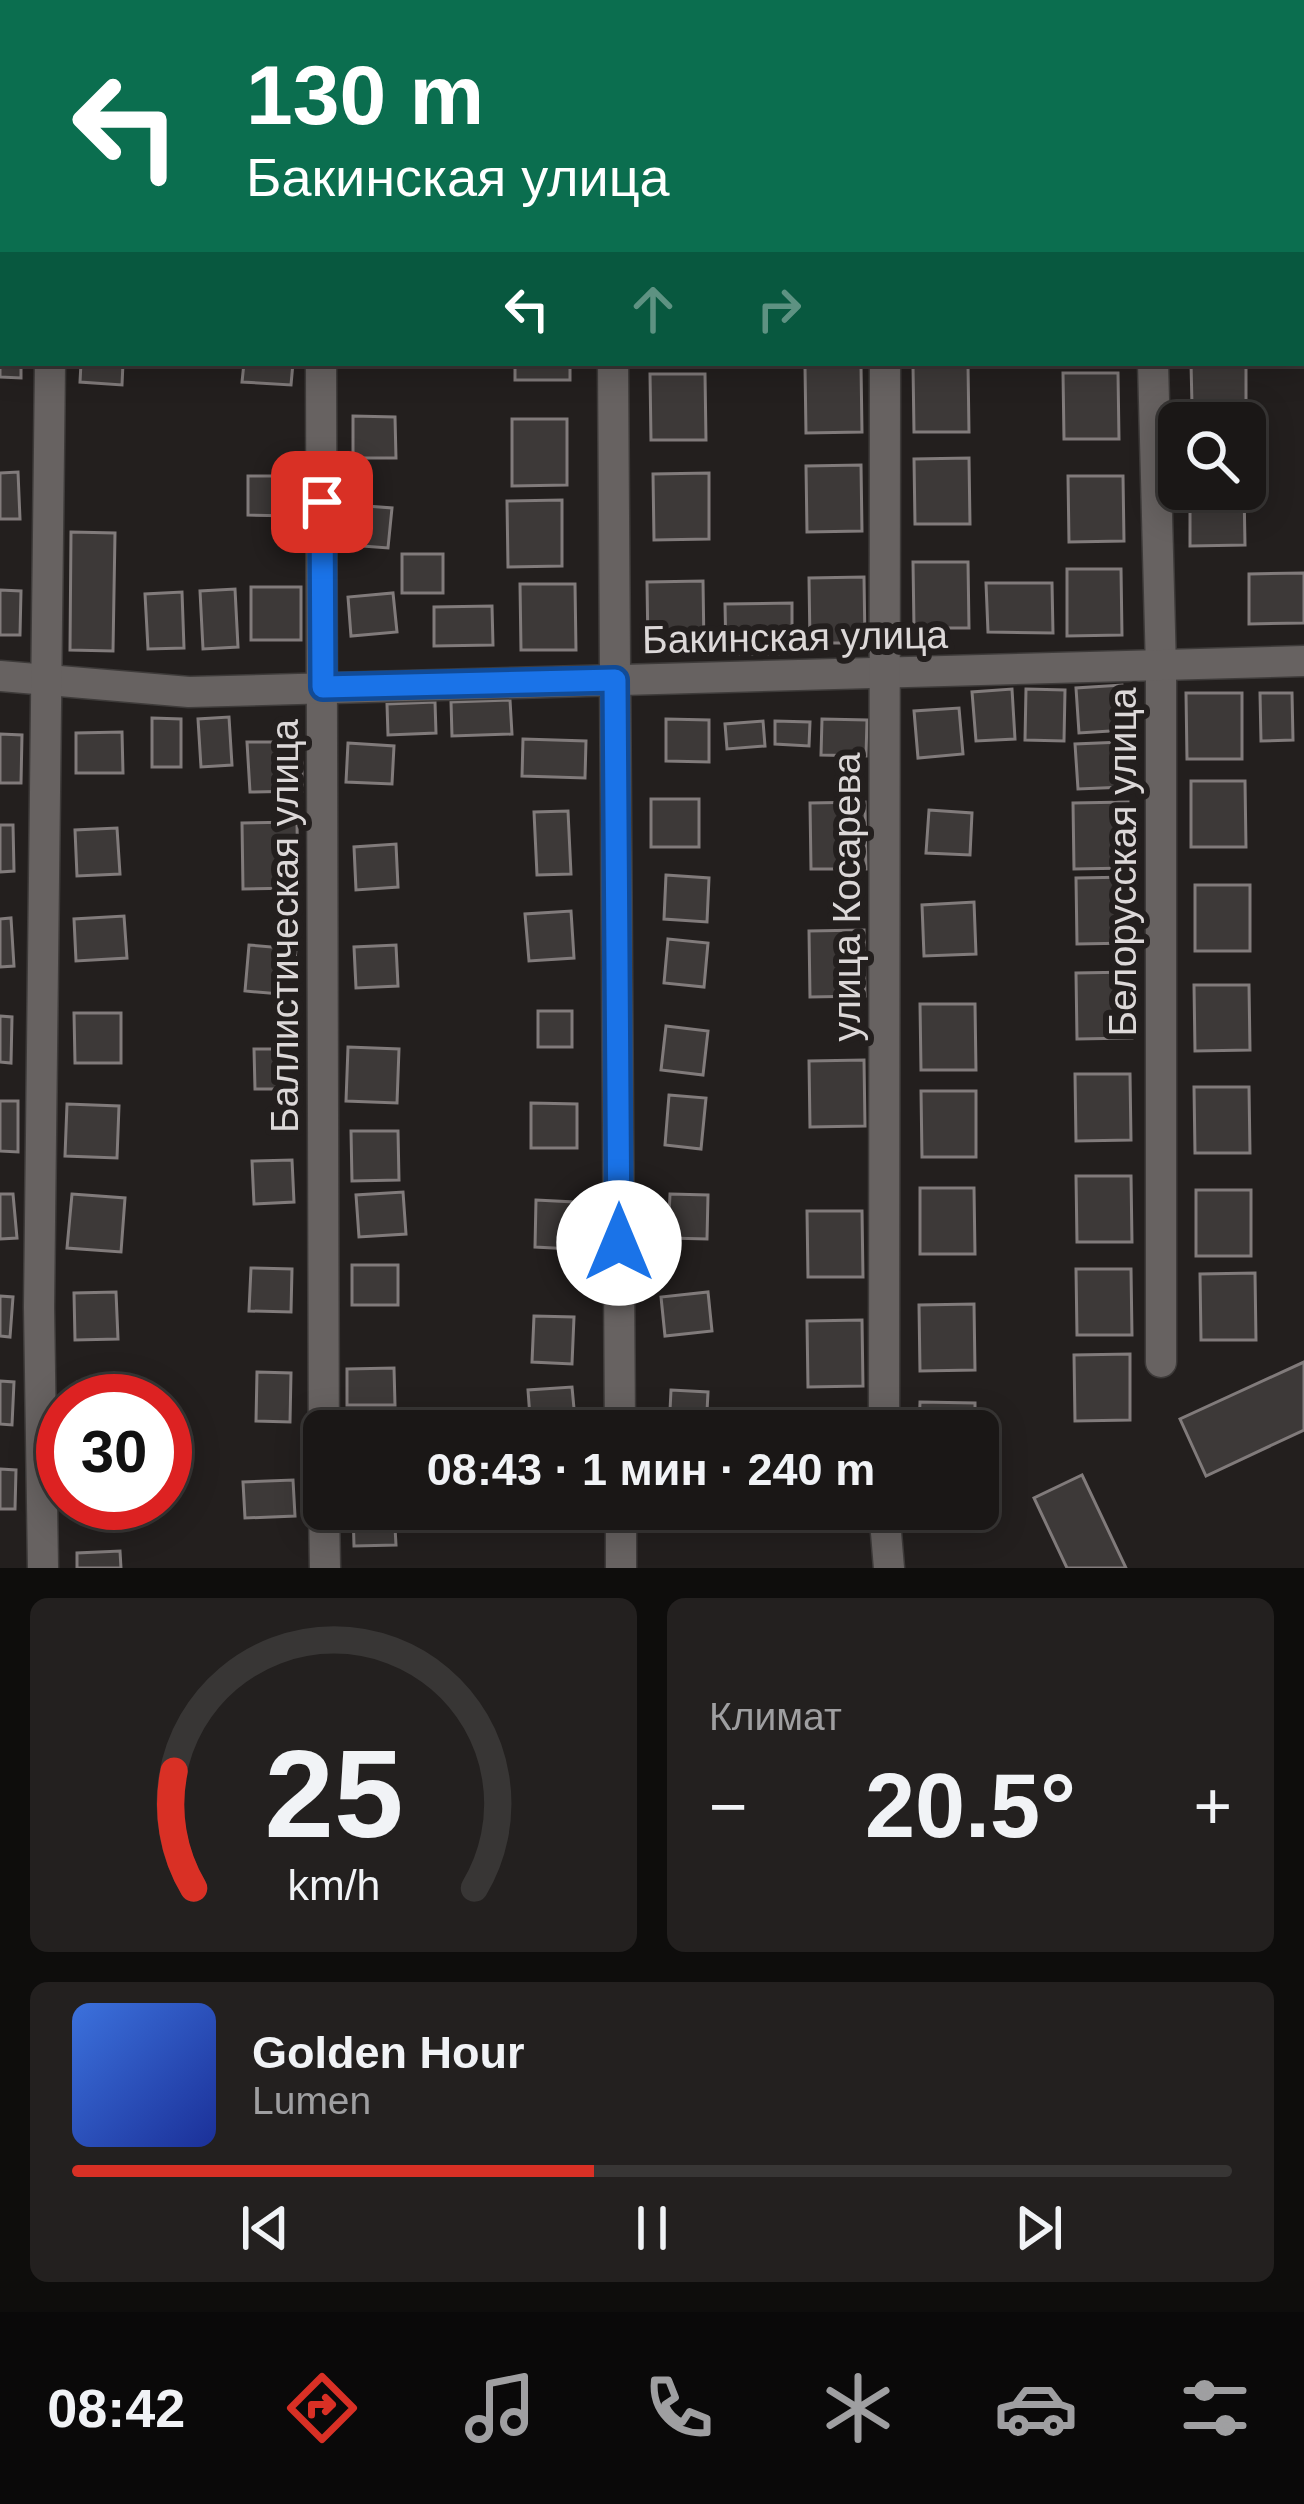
<!DOCTYPE html>
<html lang="ru">
<meta charset="utf-8">
<style>
:root{--surface:#1a1716;--page:#23201f;--text:#f1f3f6;--muted:#9f9fa1;--line:#383635;--accent:#d93025}
body{margin:0;font-family:Arial,sans-serif;background:var(--page);color:var(--text);height:100vh;display:flex;flex-direction:column;font-size:45px;white-space:nowrap}
*{box-sizing:border-box;margin:0}
p{font-size:39px;color:var(--muted)}
.icon{flex:none;width:66px;height:66px;fill:none;stroke:currentColor;stroke-width:2;stroke-linecap:round;stroke-linejoin:round}
.map{position:relative;height:1568px;overflow:hidden}
.side{display:flex;flex-direction:column;gap:30px;padding:30px;background:#0e0d0c;flex:1}
.side>*{flex:none}
.top-card{position:absolute;left:0px;top:0px;width:1305px;height:366px;box-shadow:0 6px 30px #0003,0 0 0 3px var(--line);background:#0b6e4f;color:#fff;overflow:hidden}
.tools{position:absolute;left:1158px;top:402px;display:grid;gap:24px}
.tools a{display:grid;place-items:center;width:108px;height:108px;border-radius:18px;background:var(--surface);box-shadow:0 6px 30px #0003,0 0 0 3px var(--line);font-size:60px}
.speed{position:absolute;left:36px;top:1374px;display:flex;gap:24px;font-size:60px;font-weight:700;text-align:center}
.speed>*{display:grid;place-content:center;width:156px;height:156px;border-radius:50%;background:var(--surface);box-shadow:0 6px 30px #0003,0 0 0 3px var(--line);line-height:1}
.speed .limit{border:18px solid #d22;background:#fff;color:#111}
.pin{position:absolute;display:grid;place-items:center;width:102px;height:102px;color:#fff;margin:-51px;border-radius:24px;box-shadow:0 6px 18px #0006}
.me{position:absolute;width:132px;margin:-66px;rotate:0deg;stroke-linejoin:round;filter:drop-shadow(0 0 9px #0008)}
.turn{display:flex;align-items:center;gap:42px;height:252px;padding:0 48px;font-size:54px}
.turn .icon{width:156px;height:156px;stroke-width:2.5}
.turn b{display:block;font-size:84px;line-height:102px}
.lanes{display:flex;align-items:center;height:114px;padding:0 48px;background:#0003;justify-content:center;gap:60px;direction:ltr}
.lanes .off{opacity:.35}
.big{font-size:90px;font-weight:700;line-height:1.1}
.side .card{flex:1;display:flex;flex-direction:column;justify-content:center;gap:18px;min-width:0;padding:0 42px;border-radius:18px;background:var(--page)}
.side .dial{align-items:center;gap:0}
.dial svg{height:312px;overflow:visible;fill:none;stroke:var(--line);stroke-width:7;stroke-linecap:round;text-anchor:middle}
.dial text{fill:var(--text);stroke:none}
.song{display:flex;align-items:center;gap:36px}
.cover{width:144px;height:144px;border-radius:18px;background:linear-gradient(135deg,hsl(220 70% 55%),hsl(230 70% 35%))}
.played{height:12px;border-radius:6px;background:linear-gradient(90deg,var(--accent) 45%,var(--line) 45%)}
.keys{display:flex;justify-content:space-around;direction:ltr}
.heat{display:flex;justify-content:space-between;align-items:center;font-size:66px;direction:ltr}
.side .tiles{flex:1;display:grid;gap:30px;grid-template-columns:1fr 1fr}
.card:last-child{grid-column:span 2}
.trip{position:absolute;left:303px;top:1410px;width:696px;height:120px;border-radius:18px;background:var(--surface);box-shadow:0 6px 30px #0003,0 0 0 3px var(--line);font-weight:700;line-height:120px;text-align:center}
.menu{display:flex;height:192px;justify-content:space-around;align-items:center;background:#0a0909;color:var(--muted)}
.menu .icon{width:84px;height:84px}
.menu .active{color:var(--accent)}
.menu b{font-size:54px;color:var(--text)}
.map>svg:first-child{display:block}
.building{fill:#3d3938;stroke:#817b7b;stroke-width:3}
.lines{fill:none;stroke-linecap:round;stroke-linejoin:round}
.minor-casing{stroke:#3e3b3a;stroke-width:33}
.minor{stroke:#676261;stroke-width:30}
.route-casing{stroke:#114b97;stroke-width:30}
.route{stroke:#1a73e8;stroke-width:21}
.labels{text-anchor:middle;dominant-baseline:central;stroke-width:12;stroke-linejoin:round;paint-order:stroke}
.street-label{font-size:39px;fill:#dcd8d8;stroke:#231f1e}
</style>
<div class="map">
<svg width="1304" height="1568" viewBox="0 0 1304 1568">
<rect width="100%" height="100%" fill="#231f1e"/>
<!-- building -->
<g class="building">
<path d="M858 0H1074V3Z"/>
<path d="M0 336 3 363H21V378L0 377Z"/>
<path d="M81 363H123L122 385 80 382Z"/>
<path d="M244 363H293L291 385 242 382Z"/>
<rect x="515" y="363" width="55" height="17"/>
<path d="M1191 363H1246V404L1192 405Z"/>
<path d="M968 365 969 432H914L913 366Z"/>
<path d="M861 366 862 432 806 433 805 367Z"/>
<path d="M1063 373H1118L1119 439H1064Z"/>
<path d="M650 374H705L706 440H651Z"/>
<path d="M353 416 395 417 396 458H353Z"/>
<path d="M512 419H567V485L512 486Z"/>
<path d="M969 458 970 524H915L914 459Z"/>
<path d="M861 465 862 531 807 532 806 466Z"/>
<path d="M18 472 20 519H0V473Z"/>
<path d="M709 473V539L654 540 653 474Z"/>
<path d="M248 476H294V516L248 515Z"/>
<path d="M1068 476H1123L1124 541 1069 542Z"/>
<path d="M1190 489H1244L1245 545 1190 546Z"/>
<path d="M562 500V566L508 567 507 501Z"/>
<path d="M353 505 392 508 388 548 350 545Z"/>
<path d="M71 532 115 533 113 651 70 650Z"/>
<rect x="402" y="554" width="41" height="39"/>
<path d="M913 562H968L969 628H914Z"/>
<path d="M1067 569H1121L1122 635 1067 636Z"/>
<path d="M1304 573V623L1249 624V574Z"/>
<path d="M864 577 865 643H810L809 578Z"/>
<path d="M703 581 704 647 648 648 647 582Z"/>
<path d="M986 583H1052L1053 633 988 632Z"/>
<path d="M520 584H575L576 650H521Z"/>
<rect x="251" y="587" width="50" height="53"/>
<path d="M235 589 238 647 203 649 200 591Z"/>
<path d="M0 590 21 591 20 635H0Z"/>
<path d="M182 592 184 648 148 649 145 594Z"/>
<path d="M393 593 397 632 351 636 348 597Z"/>
<path d="M792 603V654H726L725 604Z"/>
<path d="M492 606 493 645 434 646V607Z"/>
<path d="M1122 685 1126 730 1079 733 1076 688Z"/>
<path d="M1012 689 1015 739 976 741 972 692Z"/>
<path d="M1026 689 1065 690 1064 741 1025 740Z"/>
<path d="M1186 693H1242V759H1187Z"/>
<path d="M1260 693H1292L1293 740 1261 741Z"/>
<path d="M510 700 512 734 452 736 451 702Z"/>
<path d="M435 702 436 733 388 735 387 704Z"/>
<path d="M959 708 963 754 918 758 914 711Z"/>
<path d="M229 717 232 765 201 767 198 719Z"/>
<path d="M152 718 181 719V767H152Z"/>
<path d="M666 719 709 720V762L666 761Z"/>
<path d="M822 719 867 720 866 756 821 755Z"/>
<path d="M763 721 765 746 727 749 725 724Z"/>
<path d="M775 721 810 722 809 746 775 744Z"/>
<path d="M122 732 123 773H76V733Z"/>
<path d="M0 734 22 735 21 783H0Z"/>
<path d="M523 739 586 741 585 778 522 776Z"/>
<path d="M247 742H302V791L250 792Z"/>
<path d="M1122 742 1125 787 1078 789 1075 744Z"/>
<path d="M348 743 394 746 392 784 346 782Z"/>
<path d="M1191 781H1245L1246 847H1191Z"/>
<rect x="651" y="799" width="48" height="48"/>
<path d="M865 802 866 869H811L810 803Z"/>
<path d="M1128 802 1129 868 1074 869 1073 803Z"/>
<path d="M929 810 972 813 970 855 926 853Z"/>
<path d="M568 811 571 874 537 875 534 812Z"/>
<path d="M297 822 298 888 243 889 242 823Z"/>
<path d="M0 825H13L14 871 0 872Z"/>
<path d="M117 828 120 874 77 876 75 830Z"/>
<path d="M396 844 398 887 356 890 354 847Z"/>
<path d="M666 875 709 878 707 922 664 919Z"/>
<path d="M1131 877 1132 943 1077 944 1076 878Z"/>
<rect x="1195" y="885" width="55" height="66"/>
<path d="M974 902 976 954 924 956 922 905Z"/>
<path d="M571 911 574 958 529 961 525 914Z"/>
<path d="M124 916 127 958 76 961 74 919Z"/>
<path d="M11 918 14 966 0 967V919Z"/>
<path d="M864 930 865 996 810 997 809 931Z"/>
<path d="M668 939 708 943 704 987 664 983Z"/>
<path d="M249 945 296 949 292 995 245 991Z"/>
<path d="M396 945 398 986 356 988 354 947Z"/>
<path d="M1132 972V1038L1077 1039 1076 973Z"/>
<path d="M1194 985H1249L1250 1050 1195 1051Z"/>
<path d="M920 1004H975L976 1070H921Z"/>
<rect x="538" y="1011" width="34" height="36"/>
<path d="M74 1013H121V1063H75Z"/>
<path d="M0 1016 12 1017 11 1063 0 1062Z"/>
<path d="M666 1026 708 1031 703 1075 661 1070Z"/>
<path d="M348 1047 399 1049 397 1103 346 1101Z"/>
<path d="M254 1049H297V1089H255Z"/>
<path d="M864 1060 865 1126 810 1127 809 1061Z"/>
<path d="M1075 1074H1130L1131 1140 1076 1141Z"/>
<path d="M1194 1087H1249L1250 1153H1195Z"/>
<path d="M921 1091H976V1157H922Z"/>
<path d="M669 1095 706 1098 701 1149 665 1145Z"/>
<path d="M0 1101H18V1152L0 1151Z"/>
<path d="M531 1103 577 1104V1148H531Z"/>
<path d="M67 1104 119 1106 117 1158 65 1156Z"/>
<path d="M351 1131H398L399 1180 352 1181Z"/>
<path d="M292 1160 294 1202 254 1204 252 1161Z"/>
<path d="M1076 1176H1131L1132 1242H1077Z"/>
<path d="M920 1188H974L975 1254H920Z"/>
<rect x="1196" y="1190" width="55" height="66"/>
<path d="M403 1192 406 1234 359 1237 356 1195Z"/>
<path d="M0 1194H13L17 1238 0 1239Z"/>
<path d="M72 1194 125 1198 121 1252 67 1248Z"/>
<path d="M670 1194 708 1195 707 1239 668 1238Z"/>
<path d="M536 1200 574 1202 572 1249 535 1247Z"/>
<path d="M807 1211H862L863 1277H808Z"/>
<rect x="352" y="1265" width="46" height="40"/>
<path d="M251 1268 292 1269 291 1312 249 1311Z"/>
<path d="M1076 1269H1131L1132 1335H1077Z"/>
<path d="M1255 1273 1256 1340H1201L1200 1274Z"/>
<path d="M116 1292 118 1339 75 1340 74 1293Z"/>
<path d="M708 1292 712 1331 665 1336 661 1297Z"/>
<path d="M0 1296 13 1297 10 1337 0 1336Z"/>
<path d="M974 1304 975 1370 920 1371 919 1305Z"/>
<path d="M534 1316 574 1317 572 1364 532 1362Z"/>
<path d="M862 1320 863 1386 808 1387 807 1321Z"/>
<path d="M1130 1354V1420L1075 1421 1074 1355Z"/>
<path d="M1304 1362V1430L1206 1476 1180 1419Z"/>
<path d="M394 1368 395 1405H347V1369Z"/>
<path d="M257 1372 291 1373 290 1422 256 1421Z"/>
<path d="M0 1381 14 1382 12 1425 0 1424Z"/>
<path d="M116 1381V1401H78V1382Z"/>
<path d="M572 1387 576 1430 531 1431 528 1390Z"/>
<path d="M671 1390 708 1392 706 1431H669Z"/>
<path d="M920 1402 975 1403V1431H919Z"/>
<path d="M0 1469 16 1470 15 1509H0Z"/>
<path d="M1082 1475 1126 1568H1067L1034 1498Z"/>
<path d="M293 1480 295 1516 245 1518 243 1482Z"/>
<path d="M78 1503H118L119 1516 78 1517Z"/>
<path d="M394 1509 396 1545 354 1546 353 1510Z"/>
<path d="M527 1509H576L577 1527 529 1531Z"/>
<path d="M670 1509H711L712 1525 671 1527Z"/>
<path d="M809 1509H864V1516L809 1517Z"/>
<path d="M120 1551 121 1568H77V1553Z"/>
</g>
<g class="lines">
<defs>
<g id="minor">
<path d="M318 0V3"/>
<path d="M811 0V3"/>
<path d="M54 3V0"/>
<path d="M612 3V0"/>
<path d="M1180 3 1184 0"/>
<path d="M321 363 324 1489"/>
<path d="M613 363 620 1431"/>
<path d="M1153 363 1161 669V1362"/>
<path d="M0 676 189 692 1304 661"/>
<path d="M884 1431 885 363"/>
<path d="M324 1509 325 1568"/>
<path d="M621 1509V1568"/>
<path d="M884 1509 889 1568"/>
<path d="M43 1568 39 1307 50 363"/>
</g>
</defs>
<!-- minor casing -->
<use href="#minor" class="minor-casing"/>
<!-- minor -->
<use href="#minor" class="minor"/>
</g>
<g class="lines">
<defs>
<path id="route" d="M322 502 323 687 615 680 619 1243"/>
</defs>
<!-- route casing -->
<use href="#route" class="route-casing"/>
<!-- route -->
<use href="#route" class="route"/>
</g>
<g class="labels">
<!-- street labels -->
<g class="street-label">
<text transform="translate(795 637) rotate(-1)">Бакинская улица</text>
<text transform="translate(1122 862) rotate(-90)">Белорусская улица</text>
<text transform="translate(846 897) rotate(-90)">улица Косарева</text>
<text transform="translate(284 926) rotate(-90)">Баллистическая улица</text>
</g>
</g>
</svg>
<div class="tools">
<a><svg class="icon" aria-label="search" viewBox="0 0 24 24"><circle cx="10" cy="10" r="6"/><path d="M15 15l6 6"/></svg></a>
</div>
<div class="speed"><div class="limit">30</div></div>
<div class="pin" style="left:322px;top:502px;background:#d93025"><svg class="icon" aria-label="arrive" viewBox="0 0 24 24"><path d="M6 21V4h12l-3 4 3 4H6"/></svg></div>
<svg class="me" style="left:619px;top:1243px" viewBox="-20 -20 40 40"><circle r="19" fill="#fff"/><path d="M0-13L10 11 0 6-10 11z" fill="#1a73e8"/></svg>
<div class="trip">08:43 · 1 мин · 240 m</div>
<div class="top-card">
<div class="turn"><svg class="icon" aria-label="left" viewBox="0 0 24 24"><path d="M17 20v-9H6M10 6l-5 5 5 5"/></svg><div><b>130 m</b>Бакинская улица</div></div>
<div class="lanes"><svg class="icon" aria-label="left" viewBox="0 0 24 24"><path d="M17 20v-9H6M10 6l-5 5 5 5"/></svg><svg class="icon off" aria-label="ahead" viewBox="0 0 24 24"><path d="M12 20V5M6 11l6-6 6 6"/></svg><svg class="icon off" aria-label="right" viewBox="0 0 24 24"><path d="M7 20v-9h11M14 6l5 5-5 5"/></svg></div>
</div>
</div>
<section class="side">
<div class="tiles">
<div class="card dial"><svg viewBox="0 0 100 80">
<path d="M14 69A42 42 0 1 1 86 69"/>
<path d="M14 69A42 42 0 0 1 9 39" stroke="#d93025"/>
<text x="50" y="56" font-size="32" font-weight="700">25</text>
<text x="50" y="72" font-size="11">km/h</text>
</svg></div>
<div class="card"><p>Климат</p>
<div class="heat"><a>−</a><b class="big">20.5°</b><a>+</a></div>
</div>
<div class="card">
<div class="song"><i class="cover"></i><div><b>Golden Hour</b><p>Lumen</p></div></div>
<div class="played"></div>
<div class="keys"><svg class="icon" aria-label="previous" viewBox="0 0 24 24"><path d="M18 5L8 12l10 7zM5 5v14"/></svg><svg class="icon" aria-label="pause" viewBox="0 0 24 24"><path d="M8 5v14M16 5v14"/></svg><svg class="icon" aria-label="next" viewBox="0 0 24 24"><path d="M6 5l10 7-10 7zM19 5v14"/></svg></div>
</div>
</div>
</section>
<nav class="menu">
<b>08:42</b>
<svg class="icon active" aria-label="directions" viewBox="0 0 24 24"><path d="M12 3l9 9-9 9-9-9zM9 14v-3h6M13 9l2 2-2 2"/></svg>
<svg class="icon" aria-label="music" viewBox="0 0 24 24"><path d="M9 18V5l10-2v13"/><circle cx="6" cy="18" r="3"/><circle cx="16" cy="16" r="3"/></svg>
<svg class="icon" aria-label="phone" viewBox="0 0 24 24"><path d="M5 4h4l2 5-3 2q2 4 5 5l2-3 5 2v4C11 20 4 13 5 4z"/></svg>
<svg class="icon" aria-label="climate" viewBox="0 0 24 24"><path d="M12 3v18M4 7l16 10M4 17L20 7"/></svg>
<svg class="icon" aria-label="car" viewBox="0 0 24 24"><path d="M5 17H2v-5l4-1 3-4h7l3 4 3 1v5h-3M9 17h6M6 11h13"/><circle cx="7" cy="17" r="2"/><circle cx="17" cy="17" r="2"/></svg>
<svg class="icon" aria-label="filters" viewBox="0 0 24 24"><path d="M4 7h16M4 17h16"/><circle cx="9" cy="7" r="2"/><circle cx="15" cy="17" r="2"/></svg>
</nav>
